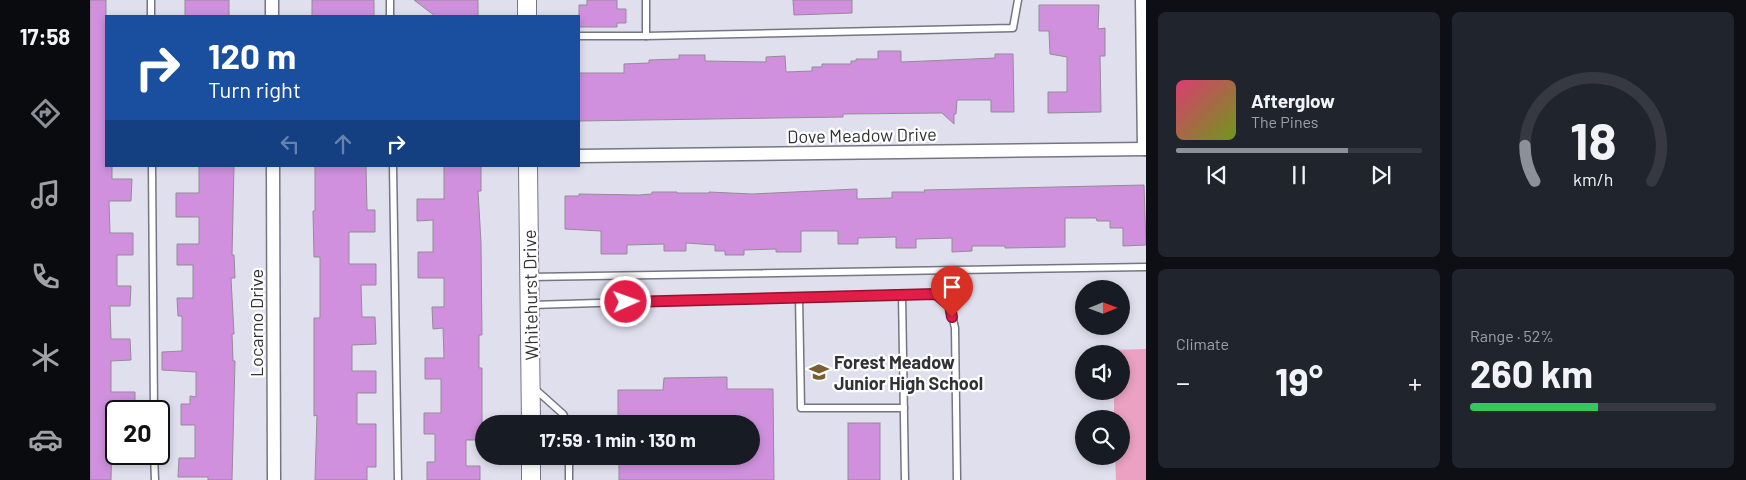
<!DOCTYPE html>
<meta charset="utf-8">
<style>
:root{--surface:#171b24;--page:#20242c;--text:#f1f3f6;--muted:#9ea1a6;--line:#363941;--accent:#8c9099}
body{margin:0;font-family:Barlow,sans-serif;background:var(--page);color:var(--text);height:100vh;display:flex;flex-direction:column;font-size:19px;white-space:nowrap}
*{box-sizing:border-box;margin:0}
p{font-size:16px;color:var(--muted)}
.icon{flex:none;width:28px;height:28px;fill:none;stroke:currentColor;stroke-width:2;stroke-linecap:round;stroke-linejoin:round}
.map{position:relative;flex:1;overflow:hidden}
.panel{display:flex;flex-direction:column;gap:12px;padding:12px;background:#0d0f14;width:600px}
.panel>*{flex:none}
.banner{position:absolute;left:15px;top:15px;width:475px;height:152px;border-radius:0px;box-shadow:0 2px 8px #0003;background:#1a4fa0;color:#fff;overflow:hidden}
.needle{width:32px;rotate:89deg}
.fabs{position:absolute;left:985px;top:280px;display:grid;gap:10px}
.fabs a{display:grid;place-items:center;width:55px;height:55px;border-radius:50%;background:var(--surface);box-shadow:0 2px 8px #0003;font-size:25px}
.speed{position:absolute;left:15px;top:400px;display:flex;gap:10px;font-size:25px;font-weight:700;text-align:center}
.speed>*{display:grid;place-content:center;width:65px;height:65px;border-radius:50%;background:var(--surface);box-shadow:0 2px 8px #0003;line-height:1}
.speed .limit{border:2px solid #111;border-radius:8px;background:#fff;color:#111}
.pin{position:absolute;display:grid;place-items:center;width:42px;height:42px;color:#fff;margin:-51px -21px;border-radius:50% 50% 50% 0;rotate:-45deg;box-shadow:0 0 5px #0007}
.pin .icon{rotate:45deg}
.me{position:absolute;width:55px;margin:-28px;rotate:88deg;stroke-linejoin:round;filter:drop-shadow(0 0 4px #0008)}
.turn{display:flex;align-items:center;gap:18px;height:105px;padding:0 20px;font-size:22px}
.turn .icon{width:65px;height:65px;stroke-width:2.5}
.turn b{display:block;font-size:35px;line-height:42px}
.lanes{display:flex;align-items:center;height:48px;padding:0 20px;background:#0003;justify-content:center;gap:25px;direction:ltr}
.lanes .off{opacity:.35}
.big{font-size:38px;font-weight:700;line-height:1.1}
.panel .tile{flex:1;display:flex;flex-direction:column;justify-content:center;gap:8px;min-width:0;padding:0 18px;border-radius:8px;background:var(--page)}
.panel .dial{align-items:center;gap:0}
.dial svg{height:130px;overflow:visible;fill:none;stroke:var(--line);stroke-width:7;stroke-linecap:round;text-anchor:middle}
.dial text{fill:var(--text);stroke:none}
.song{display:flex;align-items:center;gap:15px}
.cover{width:60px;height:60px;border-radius:8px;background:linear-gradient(135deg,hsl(340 70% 55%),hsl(80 70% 35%))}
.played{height:5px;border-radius:2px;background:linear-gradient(90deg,var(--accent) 70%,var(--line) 70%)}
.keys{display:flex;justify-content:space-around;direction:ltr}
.heat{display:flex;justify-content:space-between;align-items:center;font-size:28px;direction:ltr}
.charge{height:8px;border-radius:4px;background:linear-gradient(90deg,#34c759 52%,var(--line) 0)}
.panel .tiles{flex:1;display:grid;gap:12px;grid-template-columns:repeat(2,1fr)}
.trip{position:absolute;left:385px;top:415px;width:285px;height:50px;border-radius:25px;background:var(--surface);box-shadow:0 2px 8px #0003;font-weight:700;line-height:50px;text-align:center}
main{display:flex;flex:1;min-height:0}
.tabs{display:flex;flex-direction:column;width:90px;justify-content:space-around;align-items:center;background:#090b0e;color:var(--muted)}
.tabs .icon{width:35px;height:35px}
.tabs .on{color:var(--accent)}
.tabs b{font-size:22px;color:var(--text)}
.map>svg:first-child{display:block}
.green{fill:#eaa1c2}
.building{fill:#d090de;stroke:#948b96}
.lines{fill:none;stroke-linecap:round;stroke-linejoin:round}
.lane-casing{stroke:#767582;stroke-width:9}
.street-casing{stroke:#767582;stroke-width:15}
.secondary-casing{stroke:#767582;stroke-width:20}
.lane{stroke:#fff;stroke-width:6}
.street{stroke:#fff;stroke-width:12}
.secondary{stroke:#fff;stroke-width:18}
.route-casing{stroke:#92132f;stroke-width:12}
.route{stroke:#e11d48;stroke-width:9}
.labels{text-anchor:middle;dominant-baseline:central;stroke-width:4.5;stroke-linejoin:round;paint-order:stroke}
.street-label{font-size:18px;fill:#313136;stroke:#fff}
.poi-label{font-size:18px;font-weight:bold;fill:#313136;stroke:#fff;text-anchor:start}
</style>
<main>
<nav class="tabs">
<b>17:58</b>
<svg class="icon on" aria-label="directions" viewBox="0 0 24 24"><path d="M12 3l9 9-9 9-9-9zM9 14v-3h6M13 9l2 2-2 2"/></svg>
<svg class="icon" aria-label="music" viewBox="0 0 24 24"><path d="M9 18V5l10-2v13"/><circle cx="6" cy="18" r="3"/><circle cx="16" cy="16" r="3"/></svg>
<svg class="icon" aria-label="phone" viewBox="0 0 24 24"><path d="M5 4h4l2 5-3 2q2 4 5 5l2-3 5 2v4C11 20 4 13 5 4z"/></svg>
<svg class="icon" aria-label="climate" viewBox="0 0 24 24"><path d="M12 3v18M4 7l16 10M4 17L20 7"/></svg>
<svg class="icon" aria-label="car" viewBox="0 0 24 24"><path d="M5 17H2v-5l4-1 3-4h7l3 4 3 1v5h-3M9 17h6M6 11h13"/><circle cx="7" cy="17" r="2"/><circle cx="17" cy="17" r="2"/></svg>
</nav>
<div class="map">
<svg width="1056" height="480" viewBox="0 0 1056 480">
<rect width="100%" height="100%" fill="#e0dfed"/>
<!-- green -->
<path class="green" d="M1056 349V480H1026L1025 456H1031V419H1024V391H1031V354H1023V350Z"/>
<!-- building -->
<g class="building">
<path d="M0 0H16V166H22V179H42L41 201H19L20 233H43V255H27V286H41L40 306H20L21 339H40L41 360 21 361V392H45V411H26V426H22L21 480H0Z"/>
<rect x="95" y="0" width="44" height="16"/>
<rect x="222" y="0" width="62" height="16"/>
<path d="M324 0H388V16H345Z"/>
<path d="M497 0H527V9H536V23H527V27H489V5H497Z"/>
<path d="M703 0H762V13L704 15Z"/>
<path d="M949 5H1009L1008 29 1015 28V56H1010L1011 112 958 113V92H977V57L960 54 959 31H949Z"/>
<path d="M788 51H811V62L905 58V54H923L924 112H901V100H867L866 114H864V124L852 113 753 114V117L489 121V73H534V64L559 63V60L589 59V55H615V61L676 62V57L695 56 696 72 722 71V67H732V64H761V61H766V59H788Z"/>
<path d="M109 166H144L142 255H144L145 278H141L144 334H142L143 361H145L142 480H118V477H88L89 458H105V425H91V404H100V396L106 397V372L72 370V352L92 351V316H88L87 298H103V265H87V244H109V217H86V193H109Z"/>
<path d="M225 166H276L277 210H285V232H259V264H286V285H271L272 317H285L286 344 262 345V371H286V393H267V424H286V467H277V480H225L227 415 224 416V318H230V257H224L223 211H225Z"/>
<path d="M354 166H391V191H388L391 243 392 335H389V368H392V440H376V466H390V480H337V462H345V434H334V413H351V379H335V358H354L353 328 343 329 342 307H354V278H328V252H343V220L327 221V199H354Z"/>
<path d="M1054 185 1056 245 1033 246V228H1020V221H1007L1006 218H975V247L915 248V246H882V251L862 252V238L826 239V248H806V237L768 238V244H748V231H711V252H686V249L654 250V255H635V251H625V245L596 243V251H574V244L537 245V254H511V231L475 229V196H489V194L549 195 562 194V192H587V193H619V192L662 194 767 189V199L802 198V192H835L834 190Z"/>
<path d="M637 377V389H683L684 480H529V456H661V424H528V390H573L574 378Z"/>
<rect x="758" y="423" width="32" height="57"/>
</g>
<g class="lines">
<defs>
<g id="lane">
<path d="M61 0V16"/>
<path d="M300 0V16"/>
<path d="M556 0V36"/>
<path d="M489 36H556L923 28 928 0"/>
<path d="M62 166 64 411"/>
<path d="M303 166 308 480"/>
<path d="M440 277 1056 267"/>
<path d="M812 294 815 480"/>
<path d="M709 297 711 408H814"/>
<path d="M441 305 846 293 860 306 865 328 867 480"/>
<path d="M445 389 473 414 478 424"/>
<path d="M64 454 65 480"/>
<path d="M479 456V480"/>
</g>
<g id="street">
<path d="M182 0V16"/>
<path d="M1052 0 1054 149"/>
<path d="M489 156 1056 149"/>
<path d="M183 166 184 480"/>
</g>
<g id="secondary">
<path d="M437 0V16"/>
<path d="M438 166 441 424"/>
<path d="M441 456V480"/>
</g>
</defs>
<!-- lane casing -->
<use href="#lane" class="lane-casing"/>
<!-- street casing -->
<use href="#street" class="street-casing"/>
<!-- secondary casing -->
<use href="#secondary" class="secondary-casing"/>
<!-- lane -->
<use href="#lane" class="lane"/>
<!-- street -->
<use href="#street" class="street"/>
<!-- secondary -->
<use href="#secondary" class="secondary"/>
</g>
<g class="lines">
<defs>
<path id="route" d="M536 302 846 294 860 306 862 317"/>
</defs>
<!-- route casing -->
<use href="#route" class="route-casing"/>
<!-- route -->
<use href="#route" class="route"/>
</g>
<!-- icons -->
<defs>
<symbol id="school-bare" viewBox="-9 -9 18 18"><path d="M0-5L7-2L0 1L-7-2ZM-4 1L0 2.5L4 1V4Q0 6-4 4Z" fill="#785e30" stroke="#fff" stroke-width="2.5" paint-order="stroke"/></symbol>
</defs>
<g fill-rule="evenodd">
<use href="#school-bare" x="715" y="358" width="28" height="28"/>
</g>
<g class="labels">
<!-- street labels -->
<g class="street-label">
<text transform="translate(772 135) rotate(-1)">Dove Meadow Drive</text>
<text transform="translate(440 295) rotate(-91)">Whitehurst Drive</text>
<text transform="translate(166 323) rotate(-90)">Locarno Drive</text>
</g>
<!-- poi labels -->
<g class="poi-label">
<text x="744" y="362">Forest Meadow<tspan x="744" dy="21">Junior High School</tspan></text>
</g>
</g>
</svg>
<div class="fabs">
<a><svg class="needle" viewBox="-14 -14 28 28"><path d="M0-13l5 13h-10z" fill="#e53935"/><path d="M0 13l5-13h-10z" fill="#9ea1a6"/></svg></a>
<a><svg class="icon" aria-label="sound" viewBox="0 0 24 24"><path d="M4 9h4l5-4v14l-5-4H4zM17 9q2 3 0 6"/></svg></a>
<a><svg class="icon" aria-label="search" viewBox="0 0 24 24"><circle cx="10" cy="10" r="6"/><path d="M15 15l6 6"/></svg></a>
</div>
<div class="speed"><div class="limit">20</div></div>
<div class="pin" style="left:862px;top:317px;background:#d93025"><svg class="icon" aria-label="arrive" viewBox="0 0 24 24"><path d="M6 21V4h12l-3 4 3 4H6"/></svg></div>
<svg class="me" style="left:536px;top:302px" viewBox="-20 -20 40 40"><circle r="17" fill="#e11d48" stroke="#fff" stroke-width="3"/><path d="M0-11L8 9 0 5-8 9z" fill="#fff"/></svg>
<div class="trip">17:59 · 1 min · 130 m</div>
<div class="banner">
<div class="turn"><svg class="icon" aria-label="right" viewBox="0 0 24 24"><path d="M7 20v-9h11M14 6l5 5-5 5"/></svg><div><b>120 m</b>Turn right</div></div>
<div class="lanes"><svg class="icon off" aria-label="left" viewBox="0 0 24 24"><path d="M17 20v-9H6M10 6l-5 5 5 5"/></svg><svg class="icon off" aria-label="ahead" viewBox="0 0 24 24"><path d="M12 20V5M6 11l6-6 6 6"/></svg><svg class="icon" aria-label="right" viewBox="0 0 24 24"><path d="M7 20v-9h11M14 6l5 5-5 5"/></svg></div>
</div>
</div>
<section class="panel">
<div class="tiles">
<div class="tile">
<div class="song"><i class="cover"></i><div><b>Afterglow</b><p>The Pines</p></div></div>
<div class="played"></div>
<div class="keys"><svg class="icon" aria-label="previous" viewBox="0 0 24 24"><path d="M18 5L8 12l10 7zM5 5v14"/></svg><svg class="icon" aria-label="pause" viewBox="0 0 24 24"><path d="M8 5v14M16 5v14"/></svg><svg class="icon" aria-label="next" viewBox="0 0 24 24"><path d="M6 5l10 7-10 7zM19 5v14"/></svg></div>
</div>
<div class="tile dial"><svg viewBox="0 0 100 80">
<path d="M14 69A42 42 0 1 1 86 69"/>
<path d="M14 69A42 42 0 0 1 8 47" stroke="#8c9099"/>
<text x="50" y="56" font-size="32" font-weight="700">18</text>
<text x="50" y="72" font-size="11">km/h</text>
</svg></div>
<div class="tile"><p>Climate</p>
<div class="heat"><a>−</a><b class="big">19°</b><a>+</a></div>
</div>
<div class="tile"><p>Range · 52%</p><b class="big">260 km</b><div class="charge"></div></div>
</div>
</section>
</main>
